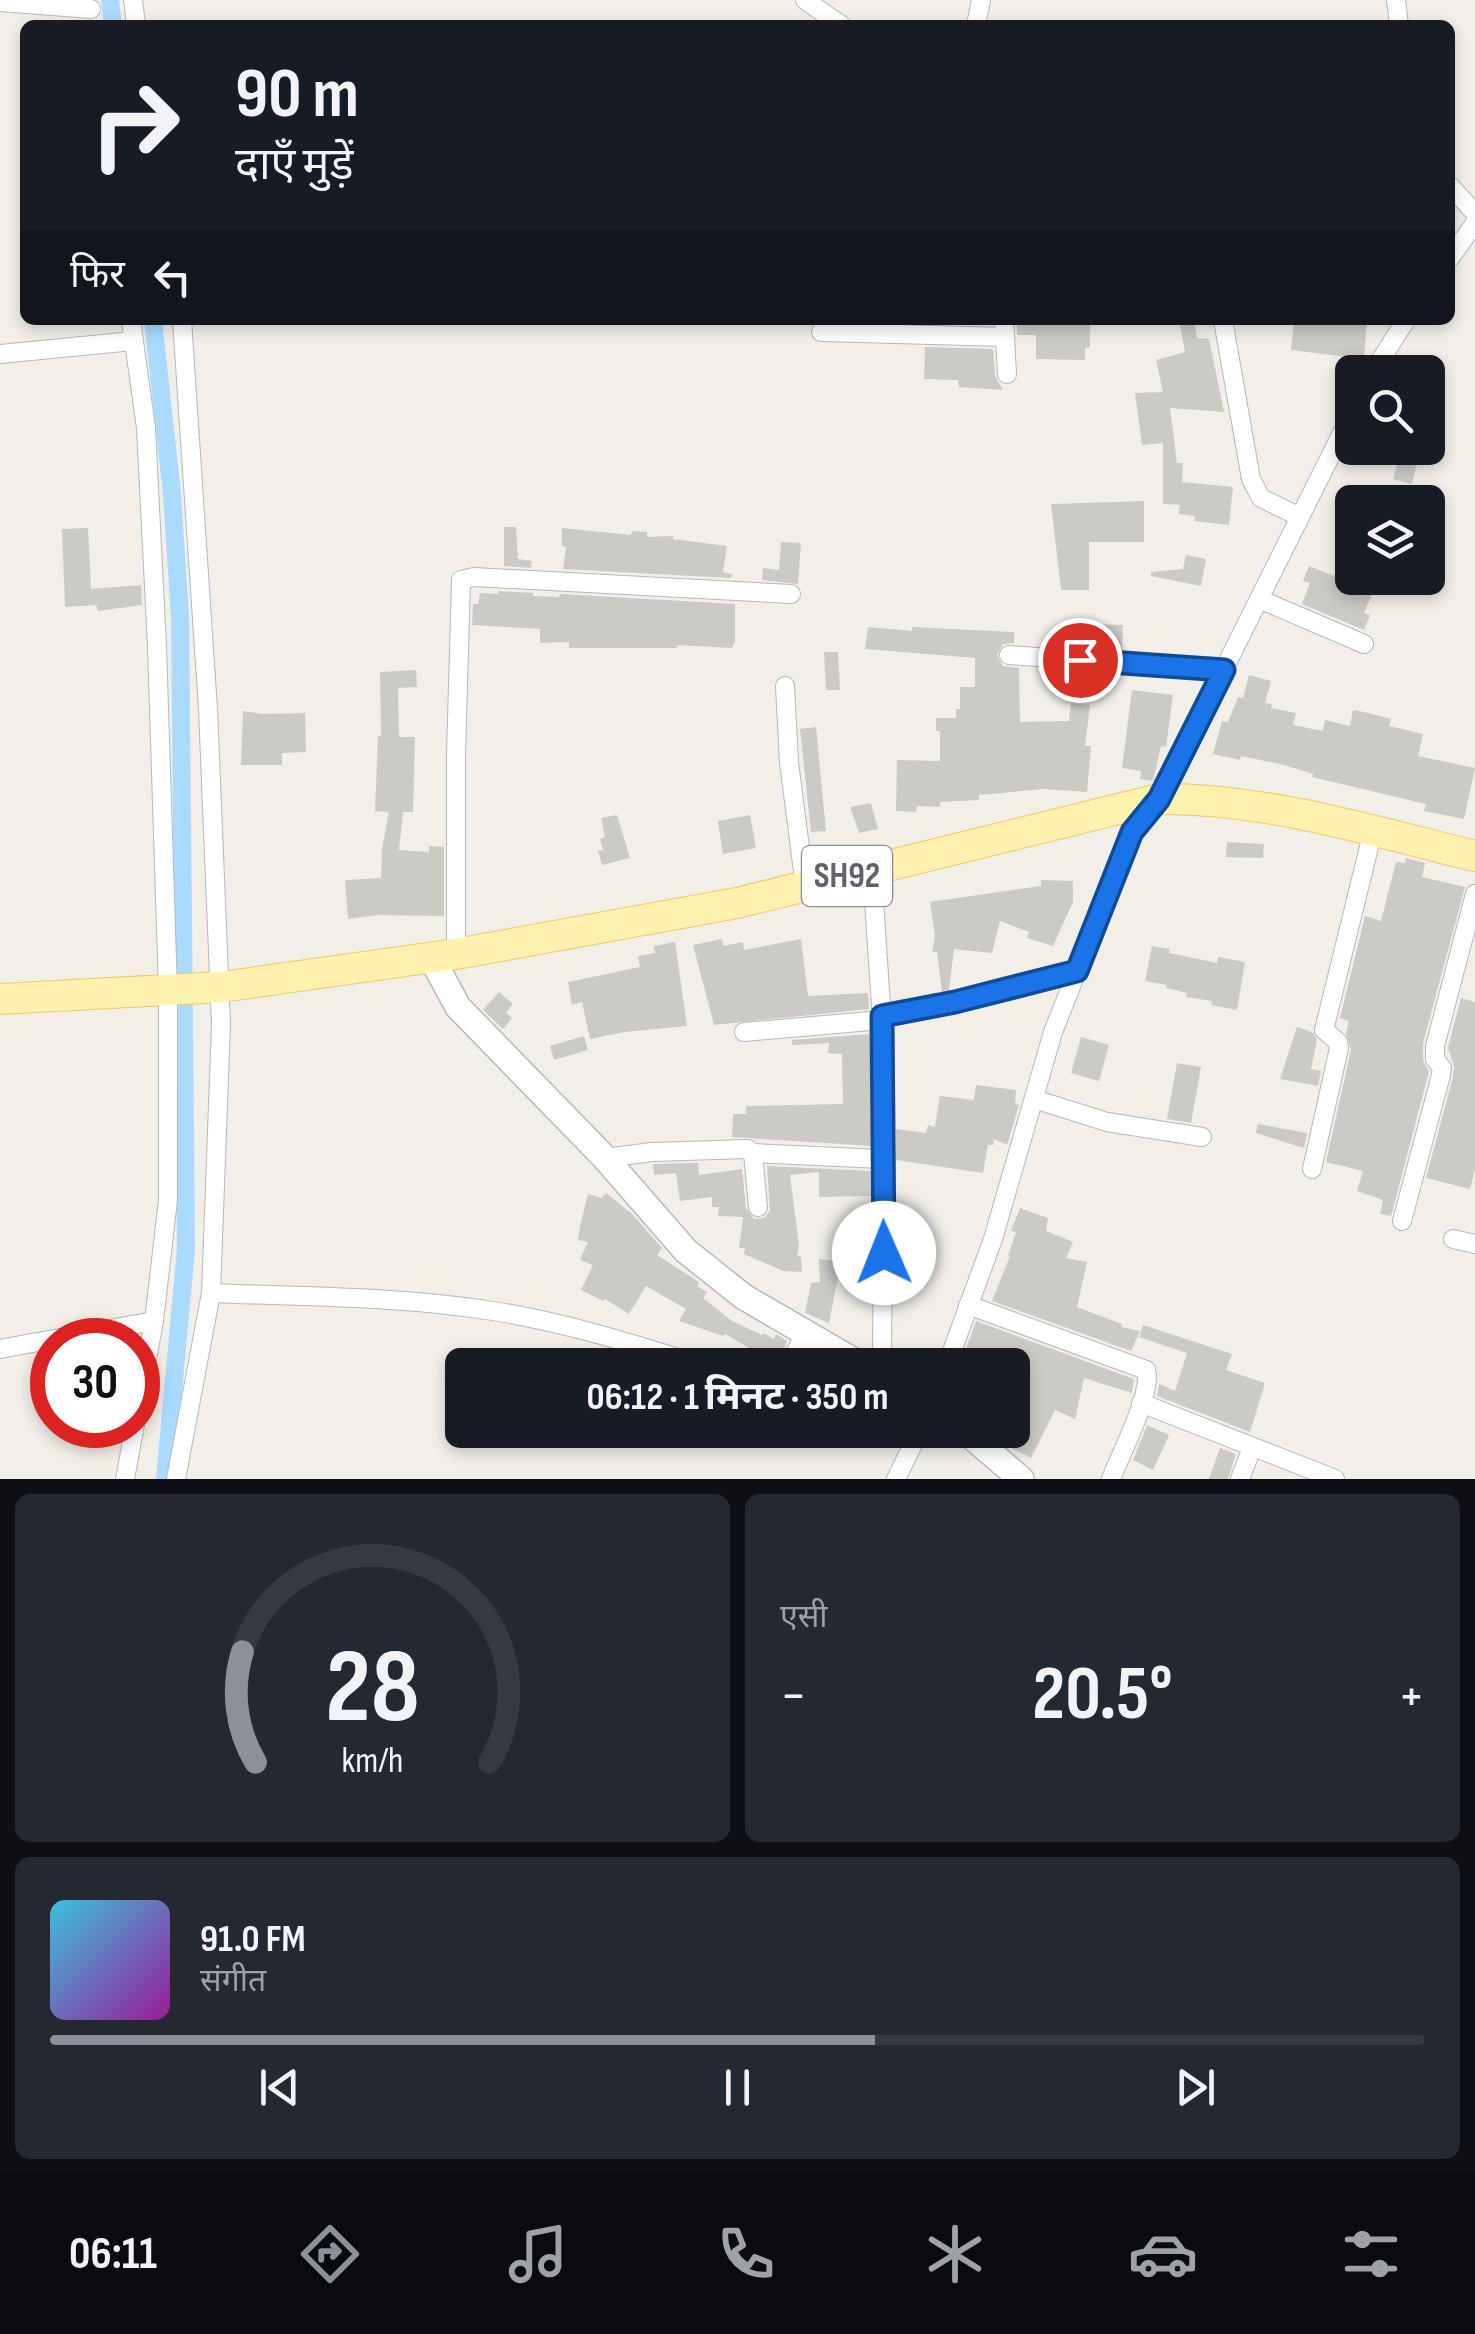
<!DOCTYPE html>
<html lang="hi">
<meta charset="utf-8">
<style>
:root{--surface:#171b24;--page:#242831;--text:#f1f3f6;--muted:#9ea1a6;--line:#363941;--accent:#8c9099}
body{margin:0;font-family:"Sofia Sans Condensed","Noto Sans Devanagari",sans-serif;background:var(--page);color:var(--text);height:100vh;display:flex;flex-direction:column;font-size:38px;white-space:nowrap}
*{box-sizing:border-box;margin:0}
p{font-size:32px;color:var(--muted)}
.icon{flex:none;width:55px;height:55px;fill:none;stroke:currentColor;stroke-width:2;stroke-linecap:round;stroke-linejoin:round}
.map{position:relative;height:1479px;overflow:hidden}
.sheet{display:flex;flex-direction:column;gap:15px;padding:15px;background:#0d0f14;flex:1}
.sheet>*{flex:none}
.guide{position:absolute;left:20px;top:20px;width:1435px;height:305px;border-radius:15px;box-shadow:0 5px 15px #0003;background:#171b24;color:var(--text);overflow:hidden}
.buttons{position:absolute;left:1335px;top:355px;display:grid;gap:20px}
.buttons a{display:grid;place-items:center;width:110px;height:110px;border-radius:15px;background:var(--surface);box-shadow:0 5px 15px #0003;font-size:50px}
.speed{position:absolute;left:30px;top:1318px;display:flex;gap:20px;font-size:50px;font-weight:700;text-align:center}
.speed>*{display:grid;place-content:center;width:130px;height:130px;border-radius:50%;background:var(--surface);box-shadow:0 5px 15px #0003;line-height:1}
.speed .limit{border:15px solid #d22;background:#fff;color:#111}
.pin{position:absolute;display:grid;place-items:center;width:85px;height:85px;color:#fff;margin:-42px;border:5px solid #fff;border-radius:50%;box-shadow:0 2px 10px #0007}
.me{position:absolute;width:110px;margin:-55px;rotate:359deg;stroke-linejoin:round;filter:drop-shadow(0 0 8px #0008)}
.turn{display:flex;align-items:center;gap:35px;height:210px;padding:0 50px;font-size:45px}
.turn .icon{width:130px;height:130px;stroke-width:2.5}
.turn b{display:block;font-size:70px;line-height:85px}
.then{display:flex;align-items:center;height:95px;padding:0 50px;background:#0003;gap:20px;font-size:38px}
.big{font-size:75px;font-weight:700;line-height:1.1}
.sheet .card{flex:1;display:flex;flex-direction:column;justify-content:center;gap:15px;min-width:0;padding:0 35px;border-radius:15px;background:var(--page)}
.sheet .dial{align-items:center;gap:0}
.dial svg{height:260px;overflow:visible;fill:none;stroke:var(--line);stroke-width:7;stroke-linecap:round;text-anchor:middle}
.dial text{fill:var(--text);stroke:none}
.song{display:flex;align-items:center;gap:30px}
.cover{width:120px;height:120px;border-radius:15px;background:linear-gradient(135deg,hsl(190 70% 55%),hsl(300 70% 35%))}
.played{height:10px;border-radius:5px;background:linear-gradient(90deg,var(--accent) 60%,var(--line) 60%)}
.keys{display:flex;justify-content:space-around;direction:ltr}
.heat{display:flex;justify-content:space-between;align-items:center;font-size:55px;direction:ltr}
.sheet .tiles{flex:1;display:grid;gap:15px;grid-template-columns:1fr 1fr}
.card:last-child{grid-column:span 2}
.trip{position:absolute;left:445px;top:1348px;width:585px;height:100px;border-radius:15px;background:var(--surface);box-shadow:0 5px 15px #0003;font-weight:700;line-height:100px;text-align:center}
.tabs{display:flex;height:160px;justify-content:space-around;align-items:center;background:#090b0e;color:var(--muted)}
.tabs .icon{width:70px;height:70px}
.tabs .current{color:var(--accent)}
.tabs b{font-size:45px;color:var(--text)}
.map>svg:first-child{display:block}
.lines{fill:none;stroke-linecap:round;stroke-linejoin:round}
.canal{stroke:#aadaff;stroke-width:18}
.building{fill:#cccac5}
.street-casing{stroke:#b5b8bc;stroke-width:20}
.secondary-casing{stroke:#b6babf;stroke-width:28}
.primary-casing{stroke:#f2c960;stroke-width:32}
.street{stroke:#fff;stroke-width:18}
.secondary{stroke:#fff;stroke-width:25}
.primary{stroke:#fff2af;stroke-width:30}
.route-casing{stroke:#114b97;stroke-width:25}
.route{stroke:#1a73e8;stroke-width:18}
.labels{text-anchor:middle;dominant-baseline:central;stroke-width:9;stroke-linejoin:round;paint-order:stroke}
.shield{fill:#fff;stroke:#8f9295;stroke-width:2.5}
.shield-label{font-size:35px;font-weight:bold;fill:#5f6368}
</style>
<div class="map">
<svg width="1475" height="1479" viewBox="0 0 1475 1479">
<rect width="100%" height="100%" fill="#f1efe8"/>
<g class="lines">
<!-- canal -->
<g class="canal">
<path d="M110 0 113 25"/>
<path d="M153 320 172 494 180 616 183 921 186 1249 165 1479"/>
</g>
</g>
<!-- building -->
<g class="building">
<path d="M1017 320H1090V347L1085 348V360L1036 359V335H1017Z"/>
<path d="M1179 320H1194L1197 338 1209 339 1224 412 1170 408 1177 463H1183L1182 482 1233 487 1229 525 1194 521 1195 516 1179 514 1180 505 1163 504V443L1142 445 1135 393 1163 392 1156 360 1185 352Z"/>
<path d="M1294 320H1367L1364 359 1291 350Z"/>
<path d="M925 347 993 349 995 376 1003 390 959 387 958 380 924 379Z"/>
<path d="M1400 453 1418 458 1412 484 1393 479Z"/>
<path d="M1144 501V542H1089V590H1061L1051 504Z"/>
<path d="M504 527H516L518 559 532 561 531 568 504 566Z"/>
<path d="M88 528 91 589 141 585 142 605 98 611 96 605 65 607 62 529Z"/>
<path d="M562 528 631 535 632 531 647 532V537L673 536V539L727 546 723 572 732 574 731 578 563 569 566 547 562 546Z"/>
<path d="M781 542 801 543 798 584 762 580 763 568 779 570Z"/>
<path d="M1186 555 1206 559 1201 586 1151 576V572L1183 569Z"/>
<path d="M1309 566 1334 576 1338 567 1352 574V578H1379L1364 613 1370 615 1364 630 1302 604 1310 583 1303 581Z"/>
<path d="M498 591 533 593V596L559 597 560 594 735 604V641L732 648 677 645V648H569V642L540 643V629L472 625 473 604H478L480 593 498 594Z"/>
<path d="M1071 623 1123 625 1122 650 1070 647Z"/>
<path d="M868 627 912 631V627L1014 632V643L1003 644 997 655 1003 666 1019 668 1020 722 1069 721 1071 703 1090 705 1085 746H1091L1087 792 1044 789 979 795V800L940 802V807L917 806 916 812 896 811 897 760 940 761V731H936V718H956V709H960V687H975V658L865 649Z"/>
<path d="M824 652H838L840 690H826Z"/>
<path d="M416 670 417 687 398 688 399 737H415L413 812H403L399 850 429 852V846L444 847V916L377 915 348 919 345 880 381 878 382 849 389 812 375 811 378 736H381L380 672Z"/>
<path d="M1249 675 1271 681 1265 703 1272 704 1271 708 1296 713 1293 725 1323 731 1325 720 1350 726 1353 710 1364 712 1391 719 1389 726 1423 734 1418 756 1475 768 1464 819 1424 811 1426 804 1312 777 1313 774 1284 765 1241 756 1240 760 1213 754 1222 721 1228 722 1238 697 1243 698Z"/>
<path d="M1132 690 1173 695 1166 747 1161 746 1153 781 1140 779 1141 771 1122 768Z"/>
<path d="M243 711 263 714 305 713 306 752 282 753V765H241Z"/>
<path d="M816 727 826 831 811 832 800 729Z"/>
<path d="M871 803 878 829 859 833 850 807Z"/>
<path d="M617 815 630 858 602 865 598 851 603 850 600 839 605 837 601 818Z"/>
<path d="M750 815 756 848 723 854 718 821Z"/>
<path d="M1227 842 1264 844 1263 858 1226 857Z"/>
<path d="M1406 858 1425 863 1422 877 1465 887 1423 1043V1060L1429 1072 1391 1216 1380 1214 1383 1200 1357 1191 1363 1171 1326 1162 1351 1050 1346 1033 1349 1021 1340 1018 1365 916 1381 921 1396 862 1405 863Z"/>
<path d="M1041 880 1073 881V902L1053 946 1027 938 1029 932 1000 921 992 953 954 949 949 990 942 992 937 952H932L935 936 930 902 1041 886Z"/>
<path d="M722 939 723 946 743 942 744 950 801 939 808 996 868 993 869 1009 714 1025 693 945Z"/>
<path d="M675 942 687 1026 624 1032 590 1039 582 1002 572 1005 568 982 640 967 638 956 655 953 654 946Z"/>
<path d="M1152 946 1170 949 1169 953 1217 963 1218 957 1245 962 1237 1010 1211 1005 1212 1001 1186 997 1187 993 1166 988 1167 985 1145 981Z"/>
<path d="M499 992 513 1004 506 1013 512 1018 503 1029 483 1010Z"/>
<path d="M1461 998 1475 1002V1169L1470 1189 1426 1178 1453 1077 1454 1066 1448 1048Z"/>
<path d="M1297 1027 1312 1032 1317 1040 1311 1069 1321 1071 1318 1086 1280 1079Z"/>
<path d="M870 1034 871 1146 732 1137 733 1114H746V1106L843 1104 842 1054 828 1053 829 1043 792 1045V1040Z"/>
<path d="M584 1036 588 1050 554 1060 550 1046Z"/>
<path d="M1081 1037 1109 1045 1099 1081 1071 1073Z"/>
<path d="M1177 1063 1201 1067 1191 1123 1167 1119Z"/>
<path d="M976 1085 1016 1090 1015 1104 1019 1105 1007 1145 994 1139 993 1145H988L983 1173 896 1160V1129L926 1133 928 1125 935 1127 940 1096 974 1100Z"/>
<path d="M1258 1124 1307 1133 1304 1148 1256 1133Z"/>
<path d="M698 1163 699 1175 742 1169 746 1208 754 1219 764 1218 770 1211 767 1166 871 1171V1196L819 1197V1172L790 1175 799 1246 797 1256 801 1257 802 1272 783 1271 744 1254 745 1248H739L743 1217 718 1216 719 1207H712V1197L680 1201 676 1173 654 1175 653 1164Z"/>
<path d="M606 1193 632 1214 662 1248 657 1255 699 1282 697 1286 707 1292 703 1298 732 1321 762 1335 764 1333 774 1339 776 1334 787 1341 778 1365 725 1334 723 1336 679 1321 686 1309 646 1286 629 1314 605 1299 603 1301 581 1290 593 1265 580 1260 588 1242 578 1240 580 1226 588 1194 601 1198Z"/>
<path d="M1020 1208 1048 1218 1046 1231 1073 1242 1066 1258 1087 1262 1077 1307 1122 1324 1121 1327 1140 1331 1131 1351 992 1301 1010 1256 1008 1255 1016 1232 1011 1231Z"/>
<path d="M819 1259 841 1262 829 1323 805 1313 811 1283 820 1282Z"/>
<path d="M976 1321 1134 1379 1132 1393 1084 1378 1075 1419 1055 1410 1031 1458 1011 1448 1013 1445 989 1430H1012V1365H960Z"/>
<path d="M1143 1325 1232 1354 1226 1370 1265 1383 1250 1432 1157 1396 1159 1384 1175 1391 1187 1353 1139 1337Z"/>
<path d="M1147 1425 1169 1435 1153 1470 1133 1460Z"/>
<path d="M1220 1448 1236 1454 1228 1479H1209Z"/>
</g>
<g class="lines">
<defs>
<g id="street">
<path d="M133 0 136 25"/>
<path d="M805 0 841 25"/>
<path d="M1396 0 1399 25"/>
<path d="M0 2 91 9"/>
<path d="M976 25 981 0"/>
<path d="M1450 186 1475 213"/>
<path d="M1450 258 1475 223"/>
<path d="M1004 320 1007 374"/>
<path d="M1223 320 1251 479 1261 498 1300 517"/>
<path d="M821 332 1005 337"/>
<path d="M0 354 133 341"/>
<path d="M1373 372 1406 320"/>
<path d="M1259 599 1364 644"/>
<path d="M1009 655 1224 670"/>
<path d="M785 686 789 762 805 887"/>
<path d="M872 870 884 1051 882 1365"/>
<path d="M456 954V755L461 580 474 577 791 594"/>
<path d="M882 1016 955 1002 1077 971"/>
<path d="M744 1032 882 1020"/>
<path d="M1034 1099 1107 1122 1202 1137"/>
<path d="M753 1153 881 1159"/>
<path d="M605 1158 652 1152 748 1149 753 1153 758 1207"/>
<path d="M1312 1169 1339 1048 1338 1042 1324 1030 1373 831"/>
<path d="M1402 1221 1441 1075 1442 1068 1435 1059V1046L1475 894"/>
<path d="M1453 1239 1475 1244"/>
<path d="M211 1293C305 1297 400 1296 493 1311 564 1322 633 1344 701 1365"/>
<path d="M968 1305 1146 1370C1153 1393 1120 1455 1111 1479"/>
<path d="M0 1349 154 1321"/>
<path d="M790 1365 804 1334"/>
<path d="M947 1365 993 1239 1053 1032 1132 832 1159 799 1352 413"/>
<path d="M1141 1403 1335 1479"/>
<path d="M125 1479 154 1321 168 1200V991L157 646 146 428 131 320"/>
<path d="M176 1479 211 1293 221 1024 208 709 182 320"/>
<path d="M896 1479 920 1430"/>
<path d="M1240 1479 1252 1448"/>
</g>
<g id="secondary">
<path d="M431 957 458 1007 605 1158 686 1251 744 1297 861 1365"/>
<path d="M964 1430 1021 1479"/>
</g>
<path id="primary" d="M0 999 221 987 456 954 737 903 1159 799C1265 798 1372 831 1475 856"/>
</defs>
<!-- street casing -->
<use href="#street" class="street-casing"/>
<!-- secondary casing -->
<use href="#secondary" class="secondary-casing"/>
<!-- primary casing -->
<use href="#primary" class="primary-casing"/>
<!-- street -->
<use href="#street" class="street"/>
<!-- secondary -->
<use href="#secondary" class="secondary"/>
<!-- primary -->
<use href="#primary" class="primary"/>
</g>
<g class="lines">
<defs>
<path id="route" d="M884 1253 882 1016 955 1002 1077 971 1132 832 1159 799 1224 670 1080 660"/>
</defs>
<!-- route casing -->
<use href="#route" class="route-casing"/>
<!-- route -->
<use href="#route" class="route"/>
</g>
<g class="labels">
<!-- shield labels -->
<rect class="shield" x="802" y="846" width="90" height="60" rx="8"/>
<g class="shield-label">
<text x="847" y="876">SH92</text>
</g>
</g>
</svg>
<div class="buttons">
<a><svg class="icon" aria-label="search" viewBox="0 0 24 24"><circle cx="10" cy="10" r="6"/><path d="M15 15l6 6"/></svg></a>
<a><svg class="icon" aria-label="layers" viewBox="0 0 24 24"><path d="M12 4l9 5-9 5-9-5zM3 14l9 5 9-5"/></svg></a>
</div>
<div class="speed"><div class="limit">30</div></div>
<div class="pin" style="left:1080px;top:660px;background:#d93025"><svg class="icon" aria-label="arrive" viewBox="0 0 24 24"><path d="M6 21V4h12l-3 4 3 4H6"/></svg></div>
<svg class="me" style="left:884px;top:1253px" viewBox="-20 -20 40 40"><circle r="19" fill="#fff"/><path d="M0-13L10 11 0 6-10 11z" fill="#1a73e8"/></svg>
<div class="trip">06:12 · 1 मिनट · 350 m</div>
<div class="guide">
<div class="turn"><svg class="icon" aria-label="right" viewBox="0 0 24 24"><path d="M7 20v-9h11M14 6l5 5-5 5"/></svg><div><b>90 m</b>दाएँ मुड़ें</div></div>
<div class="then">फिर<svg class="icon" aria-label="left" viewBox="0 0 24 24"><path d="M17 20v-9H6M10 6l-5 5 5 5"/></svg></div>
</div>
</div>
<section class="sheet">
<div class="tiles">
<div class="card dial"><svg viewBox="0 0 100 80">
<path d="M14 69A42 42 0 1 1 86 69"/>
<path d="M14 69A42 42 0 0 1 10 35" stroke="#8c9099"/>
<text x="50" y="56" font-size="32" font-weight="700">28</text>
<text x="50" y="72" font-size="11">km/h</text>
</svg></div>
<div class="card"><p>एसी</p>
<div class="heat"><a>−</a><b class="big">20.5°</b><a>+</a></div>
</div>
<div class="card">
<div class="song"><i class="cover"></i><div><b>91.0 FM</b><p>संगीत</p></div></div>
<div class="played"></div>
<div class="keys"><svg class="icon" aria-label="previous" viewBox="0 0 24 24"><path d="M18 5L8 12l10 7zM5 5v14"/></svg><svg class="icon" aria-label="pause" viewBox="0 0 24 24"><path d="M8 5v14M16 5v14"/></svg><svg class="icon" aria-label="next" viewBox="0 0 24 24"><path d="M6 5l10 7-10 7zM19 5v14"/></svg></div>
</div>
</div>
</section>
<nav class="tabs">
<b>06:11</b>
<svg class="icon current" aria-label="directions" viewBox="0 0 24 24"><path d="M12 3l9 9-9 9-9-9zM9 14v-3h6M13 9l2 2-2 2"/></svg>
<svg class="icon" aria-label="music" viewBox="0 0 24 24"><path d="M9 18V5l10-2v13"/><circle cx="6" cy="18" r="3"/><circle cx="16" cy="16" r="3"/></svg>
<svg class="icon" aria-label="phone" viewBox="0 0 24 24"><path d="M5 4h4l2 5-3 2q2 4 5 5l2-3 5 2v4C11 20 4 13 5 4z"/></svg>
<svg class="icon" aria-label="climate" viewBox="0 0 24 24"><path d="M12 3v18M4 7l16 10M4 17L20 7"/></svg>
<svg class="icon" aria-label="car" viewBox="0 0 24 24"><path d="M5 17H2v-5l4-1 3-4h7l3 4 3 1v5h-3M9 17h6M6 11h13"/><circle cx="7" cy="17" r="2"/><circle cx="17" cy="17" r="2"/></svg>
<svg class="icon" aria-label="filters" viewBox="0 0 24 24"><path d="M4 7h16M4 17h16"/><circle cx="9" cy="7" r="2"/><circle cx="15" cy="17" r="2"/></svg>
</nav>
